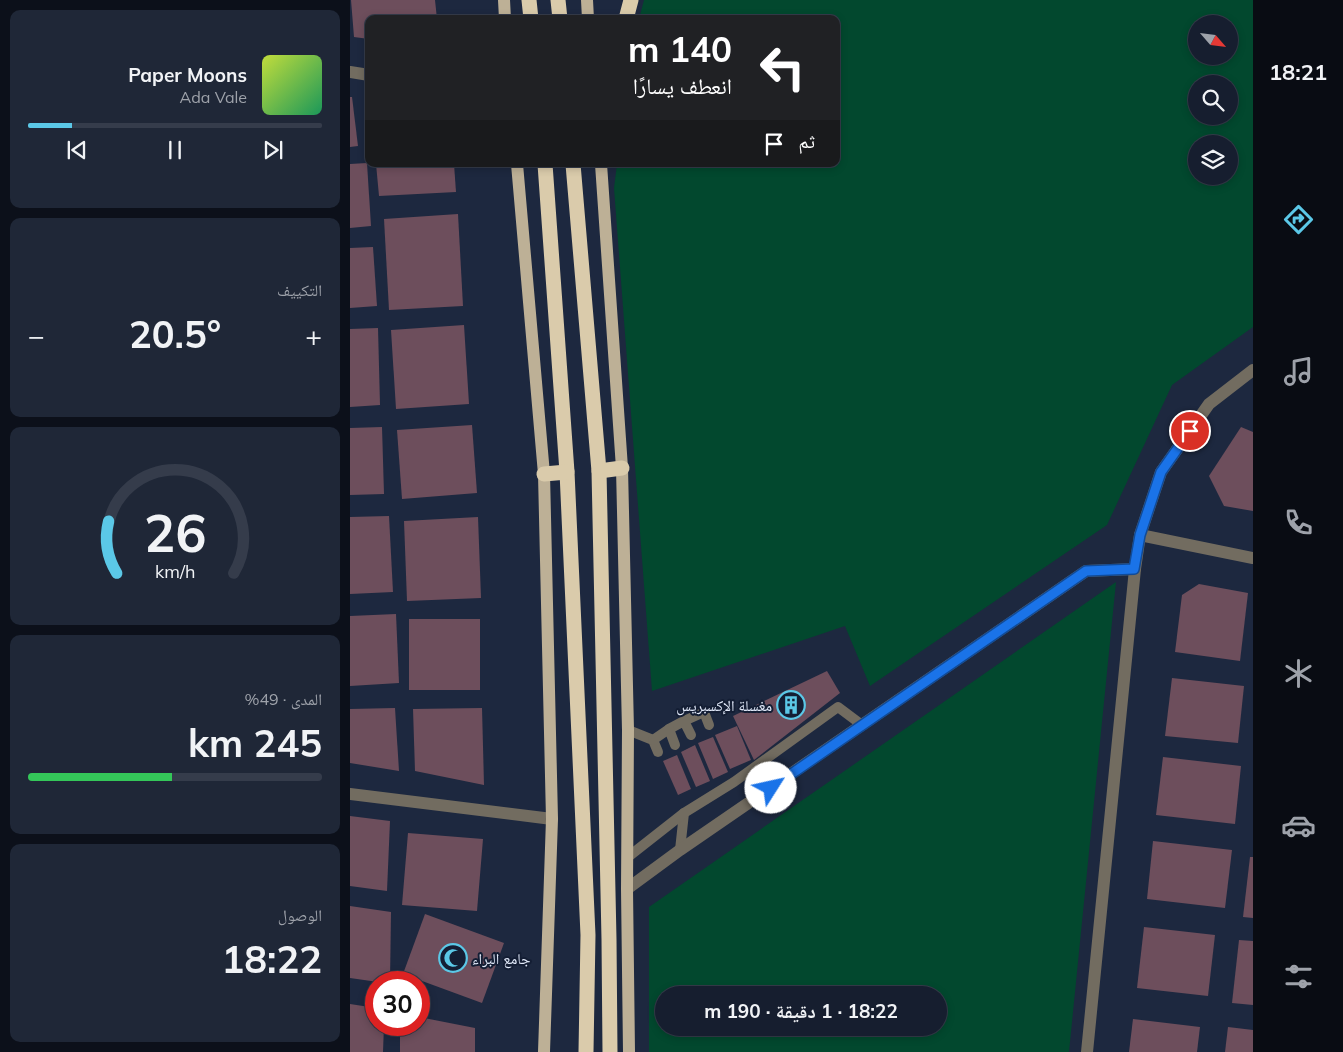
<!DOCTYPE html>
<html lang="ar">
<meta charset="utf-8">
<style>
:root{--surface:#161e2f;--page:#1f2737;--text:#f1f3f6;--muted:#9ea2aa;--line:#353c4b;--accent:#5bc8e7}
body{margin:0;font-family:Mulish,"Noto Naskh Arabic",sans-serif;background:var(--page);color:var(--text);direction:rtl;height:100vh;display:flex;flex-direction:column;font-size:19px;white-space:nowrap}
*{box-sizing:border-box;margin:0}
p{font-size:16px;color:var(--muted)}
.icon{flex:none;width:28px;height:28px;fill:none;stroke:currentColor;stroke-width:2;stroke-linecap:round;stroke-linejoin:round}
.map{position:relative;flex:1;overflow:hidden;direction:ltr}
.sheet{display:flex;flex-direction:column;gap:10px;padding:10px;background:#0c101a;width:350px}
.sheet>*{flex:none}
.guide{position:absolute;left:15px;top:15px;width:475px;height:152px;border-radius:10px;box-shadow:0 2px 8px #0003,0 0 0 1px var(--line);direction:rtl;background:#202124;color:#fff;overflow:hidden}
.needle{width:32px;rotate:118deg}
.controls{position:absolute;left:838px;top:15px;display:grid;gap:10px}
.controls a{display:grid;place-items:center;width:50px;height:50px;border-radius:50%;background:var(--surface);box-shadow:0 2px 8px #0003,0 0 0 1px var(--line);font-size:25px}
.speed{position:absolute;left:15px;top:971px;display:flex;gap:10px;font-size:25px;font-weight:700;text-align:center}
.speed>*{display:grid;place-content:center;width:65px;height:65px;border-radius:50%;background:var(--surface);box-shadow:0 2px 8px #0003,0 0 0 1px var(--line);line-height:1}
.speed .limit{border:8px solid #d22;background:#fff;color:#111}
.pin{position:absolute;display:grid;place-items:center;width:42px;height:42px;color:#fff;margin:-21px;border:2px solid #fff;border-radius:50%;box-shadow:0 1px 5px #0007}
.me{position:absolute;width:55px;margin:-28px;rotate:55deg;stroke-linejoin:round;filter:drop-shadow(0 0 4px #0008)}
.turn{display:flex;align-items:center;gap:18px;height:105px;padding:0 25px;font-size:22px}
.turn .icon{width:65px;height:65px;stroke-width:2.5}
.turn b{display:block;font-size:35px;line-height:42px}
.then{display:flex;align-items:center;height:48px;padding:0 25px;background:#0003;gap:10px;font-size:19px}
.big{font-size:38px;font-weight:700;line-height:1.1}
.sheet .widget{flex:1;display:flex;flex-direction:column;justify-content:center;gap:8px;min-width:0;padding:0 18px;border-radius:10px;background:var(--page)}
.sheet .dial{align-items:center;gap:0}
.dial svg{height:130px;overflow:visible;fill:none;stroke:var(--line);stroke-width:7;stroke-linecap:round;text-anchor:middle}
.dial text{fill:var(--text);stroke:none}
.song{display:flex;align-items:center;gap:15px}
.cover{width:60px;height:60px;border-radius:8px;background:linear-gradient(135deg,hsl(70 70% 55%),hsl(150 70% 35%))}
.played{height:5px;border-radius:2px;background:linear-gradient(90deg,var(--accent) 15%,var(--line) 15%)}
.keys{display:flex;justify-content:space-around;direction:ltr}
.heat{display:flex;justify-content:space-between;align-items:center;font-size:28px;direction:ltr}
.charge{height:8px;border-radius:4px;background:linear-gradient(90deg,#34c759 49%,var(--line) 0)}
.trip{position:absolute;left:305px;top:986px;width:292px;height:50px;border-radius:25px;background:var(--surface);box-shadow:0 2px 8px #0003,0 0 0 1px var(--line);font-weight:700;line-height:50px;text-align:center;direction:rtl}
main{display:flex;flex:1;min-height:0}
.tabs{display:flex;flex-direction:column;width:90px;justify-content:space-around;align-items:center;background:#090c13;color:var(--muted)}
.tabs .icon{width:35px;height:35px}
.tabs .current{color:var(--accent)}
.tabs b{font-size:22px;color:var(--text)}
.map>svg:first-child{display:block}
.green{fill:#02482e;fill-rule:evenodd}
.building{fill:#6d4e5c}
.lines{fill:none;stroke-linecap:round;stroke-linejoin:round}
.lane{stroke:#726c60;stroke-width:10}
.street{stroke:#726c60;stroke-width:12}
.primary{stroke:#bdb096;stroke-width:12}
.highway{stroke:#dacbab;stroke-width:15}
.route-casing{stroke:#114b97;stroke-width:12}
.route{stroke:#1a73e8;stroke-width:9}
.labels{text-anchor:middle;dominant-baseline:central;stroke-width:4;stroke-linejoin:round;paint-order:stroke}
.poi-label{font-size:15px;fill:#e1e9f9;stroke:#141e34;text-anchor:end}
</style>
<main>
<nav class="tabs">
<b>18:21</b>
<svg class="icon current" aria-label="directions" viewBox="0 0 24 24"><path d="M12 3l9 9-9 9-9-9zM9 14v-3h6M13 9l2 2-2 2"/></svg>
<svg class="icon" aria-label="music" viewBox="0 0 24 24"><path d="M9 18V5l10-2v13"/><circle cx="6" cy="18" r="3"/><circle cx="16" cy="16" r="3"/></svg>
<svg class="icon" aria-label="phone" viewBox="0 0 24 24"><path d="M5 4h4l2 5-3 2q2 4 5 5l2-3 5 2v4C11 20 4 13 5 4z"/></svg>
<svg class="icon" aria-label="climate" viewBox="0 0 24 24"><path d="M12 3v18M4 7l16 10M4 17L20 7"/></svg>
<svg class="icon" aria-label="car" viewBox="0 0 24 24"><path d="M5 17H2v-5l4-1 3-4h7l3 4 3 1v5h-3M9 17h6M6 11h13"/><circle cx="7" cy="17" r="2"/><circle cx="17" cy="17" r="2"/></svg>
<svg class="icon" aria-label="filters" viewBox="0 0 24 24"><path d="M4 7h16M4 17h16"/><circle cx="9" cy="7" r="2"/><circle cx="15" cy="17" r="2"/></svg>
</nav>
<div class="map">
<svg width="903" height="1052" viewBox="0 0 903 1052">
<rect width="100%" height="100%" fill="#1d283f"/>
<!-- green -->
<g class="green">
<path d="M294 0H903V327L822 385 757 525 520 686 495 626 302 691 264 188 267 164H486V19H289ZM846 24H879V56H846ZM846 84H879V116H846ZM846 144H879V176H846Z"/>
<path d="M766 582 719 1052H299V907ZM314 995H589V1028H314Z"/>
</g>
<!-- building -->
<g class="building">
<path d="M1 0H85L87 19H19V39L4 37Z"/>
<path d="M0 97H2L8 146 0 147Z"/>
<path d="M17 163 21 226 0 228V164Z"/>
<path d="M26 164H104L106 192 29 196Z"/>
<path d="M108 214 113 306 39 310 34 219Z"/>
<path d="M23 247 27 306 0 308V248Z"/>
<path d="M114 325 119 404 46 409 41 330Z"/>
<path d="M28 328 30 405 0 407V329Z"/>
<path d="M122 425 127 493 52 499 47 430Z"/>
<path d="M32 427 34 494 0 495V428Z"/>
<path d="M891 427 903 432V511L874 506 859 476Z"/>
<path d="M39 516 43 592 0 594V517Z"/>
<path d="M128 517 131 598 57 601 54 521Z"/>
<path d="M849 584 898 593 890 661 825 652 832 595Z"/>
<path d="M46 614 49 683 0 686V616Z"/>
<rect x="59" y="619" width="71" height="71"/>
<path d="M477 671 490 693 404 760 383 716Z"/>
<path d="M822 678 894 686 888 743 815 736Z"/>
<path d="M45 708 49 771 0 763V709Z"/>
<path d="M132 708 134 785 65 771 63 709Z"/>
<path d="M387 726 401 760 380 769 365 735Z"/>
<path d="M363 737 378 772 363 779 348 743Z"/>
<path d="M345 745 360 781 346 787 331 752Z"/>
<path d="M327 755 341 789 328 795 313 761Z"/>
<path d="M813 757 891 766 885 824 806 815Z"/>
<path d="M0 816 40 821 37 891 0 886Z"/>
<path d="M58 833 133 839 127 911 52 905Z"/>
<path d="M803 841 882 850 875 908 797 899Z"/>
<path d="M900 857H903V918L893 917Z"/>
<path d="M0 906 41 912 40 982H28L0 978Z"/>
<path d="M75 914 154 943 132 1003 53 974Z"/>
<path d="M794 927 865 935 858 996 787 988Z"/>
<path d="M889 940 903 941V1005L882 1003Z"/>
<path d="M0 1004 26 1008V1025H34L33 1052H0Z"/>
<path d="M69 1017 125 1028V1052H50V1025H69Z"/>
<path d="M783 1019 850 1027 847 1052H779Z"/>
<path d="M878 1027 903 1030V1052H875Z"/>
</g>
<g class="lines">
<!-- lane -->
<g class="lane">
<path d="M334 721 354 712 359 725"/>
<path d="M319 729 334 721 341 735"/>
<path d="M278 730 303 740 308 752"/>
<path d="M303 740 319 729 325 745"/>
<path d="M330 850 334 813"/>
<path d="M278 857 334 813 384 782 488 707 512 725"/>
</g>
<!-- street -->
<g class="street">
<path d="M0 72 19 75"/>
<path d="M790 535 903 558"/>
<path d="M0 794 202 819"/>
<path d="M277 889 330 850 736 571 785 569"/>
<path d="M737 1052 785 569 790 535 811 472 859 404 903 370"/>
</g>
<!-- primary -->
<g class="primary">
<path d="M154 0 155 19"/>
<path d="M237 0 238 19"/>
<path d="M167 164 194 474 202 819 194 1052"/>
<path d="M251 164 272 468 278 730 277 889 279 1052"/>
</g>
<!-- highway -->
<g class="highway">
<path d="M179 0 181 19"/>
<path d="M208 0 210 19"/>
<path d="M276 19 281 0"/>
<path d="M195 164 217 472 238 935 236 1052"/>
<path d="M223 164 249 471 259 939 260 1052"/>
<path d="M249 471 272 468"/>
<path d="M194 474 217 472"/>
</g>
</g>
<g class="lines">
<defs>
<path id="route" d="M421 788 736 571 784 569 790 535 811 472 840 431"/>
</defs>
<!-- route casing -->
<use href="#route" class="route-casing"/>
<!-- route -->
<use href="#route" class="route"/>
</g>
<!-- icons -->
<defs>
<symbol id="building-ring" viewBox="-11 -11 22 22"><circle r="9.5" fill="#141e34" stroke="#5bc8e7" stroke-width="1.5"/><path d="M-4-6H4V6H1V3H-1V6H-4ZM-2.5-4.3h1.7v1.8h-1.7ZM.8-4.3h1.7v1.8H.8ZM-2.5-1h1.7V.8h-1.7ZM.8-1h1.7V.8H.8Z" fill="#5bc8e7"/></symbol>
<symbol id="mosque-ring" viewBox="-11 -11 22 22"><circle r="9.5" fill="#141e34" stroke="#5bc8e7" stroke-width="1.5"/><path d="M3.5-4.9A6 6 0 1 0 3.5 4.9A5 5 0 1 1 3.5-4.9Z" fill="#5bc8e7"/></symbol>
</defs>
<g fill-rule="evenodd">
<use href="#building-ring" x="425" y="689" width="32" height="32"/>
<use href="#mosque-ring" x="87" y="942" width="32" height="32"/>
</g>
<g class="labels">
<!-- poi labels -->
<g class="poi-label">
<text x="422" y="705">مغسلة الإكسبريس</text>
<text x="122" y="958" text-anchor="start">جامع البراء</text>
</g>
</g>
</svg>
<div class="controls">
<a><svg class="needle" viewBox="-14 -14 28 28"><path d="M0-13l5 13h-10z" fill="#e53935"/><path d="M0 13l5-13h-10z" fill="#9ea2aa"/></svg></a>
<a><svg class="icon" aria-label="search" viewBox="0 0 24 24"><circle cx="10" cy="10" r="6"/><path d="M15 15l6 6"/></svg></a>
<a><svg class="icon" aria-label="layers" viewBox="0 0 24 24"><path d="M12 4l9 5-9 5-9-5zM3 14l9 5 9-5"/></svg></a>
</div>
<div class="speed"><div class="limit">30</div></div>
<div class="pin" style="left:840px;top:431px;background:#d93025"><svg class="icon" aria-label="arrive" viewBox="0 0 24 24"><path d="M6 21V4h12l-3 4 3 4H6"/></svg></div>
<svg class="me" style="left:421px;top:788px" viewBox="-20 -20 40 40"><circle r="19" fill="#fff"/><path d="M0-13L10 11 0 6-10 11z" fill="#1a73e8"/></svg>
<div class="trip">18:22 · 1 دقيقة · 190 m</div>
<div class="guide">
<div class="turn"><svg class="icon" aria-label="left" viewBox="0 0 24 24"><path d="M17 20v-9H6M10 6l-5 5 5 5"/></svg><div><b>140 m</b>انعطف يسارًا</div></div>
<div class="then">ثم<svg class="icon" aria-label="arrive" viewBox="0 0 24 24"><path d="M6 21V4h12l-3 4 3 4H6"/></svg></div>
</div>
</div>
<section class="sheet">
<div class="widget">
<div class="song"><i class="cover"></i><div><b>Paper Moons</b><p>Ada Vale</p></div></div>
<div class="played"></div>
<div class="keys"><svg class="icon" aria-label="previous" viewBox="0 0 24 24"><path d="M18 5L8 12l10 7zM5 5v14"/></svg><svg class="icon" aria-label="pause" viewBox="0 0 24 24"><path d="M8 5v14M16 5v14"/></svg><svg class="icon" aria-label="next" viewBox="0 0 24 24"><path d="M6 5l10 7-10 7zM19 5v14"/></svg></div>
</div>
<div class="widget"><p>التكييف</p>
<div class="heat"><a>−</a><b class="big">20.5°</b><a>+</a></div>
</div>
<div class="widget dial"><svg viewBox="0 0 100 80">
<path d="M14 69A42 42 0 1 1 86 69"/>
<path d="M14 69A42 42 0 0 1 9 37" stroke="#5bc8e7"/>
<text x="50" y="56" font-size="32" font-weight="700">26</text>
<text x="50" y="72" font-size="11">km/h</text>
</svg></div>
<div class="widget"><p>المدى · 49%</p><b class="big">245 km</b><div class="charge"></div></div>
<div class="widget"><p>الوصول</p><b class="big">18:22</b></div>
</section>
</main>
